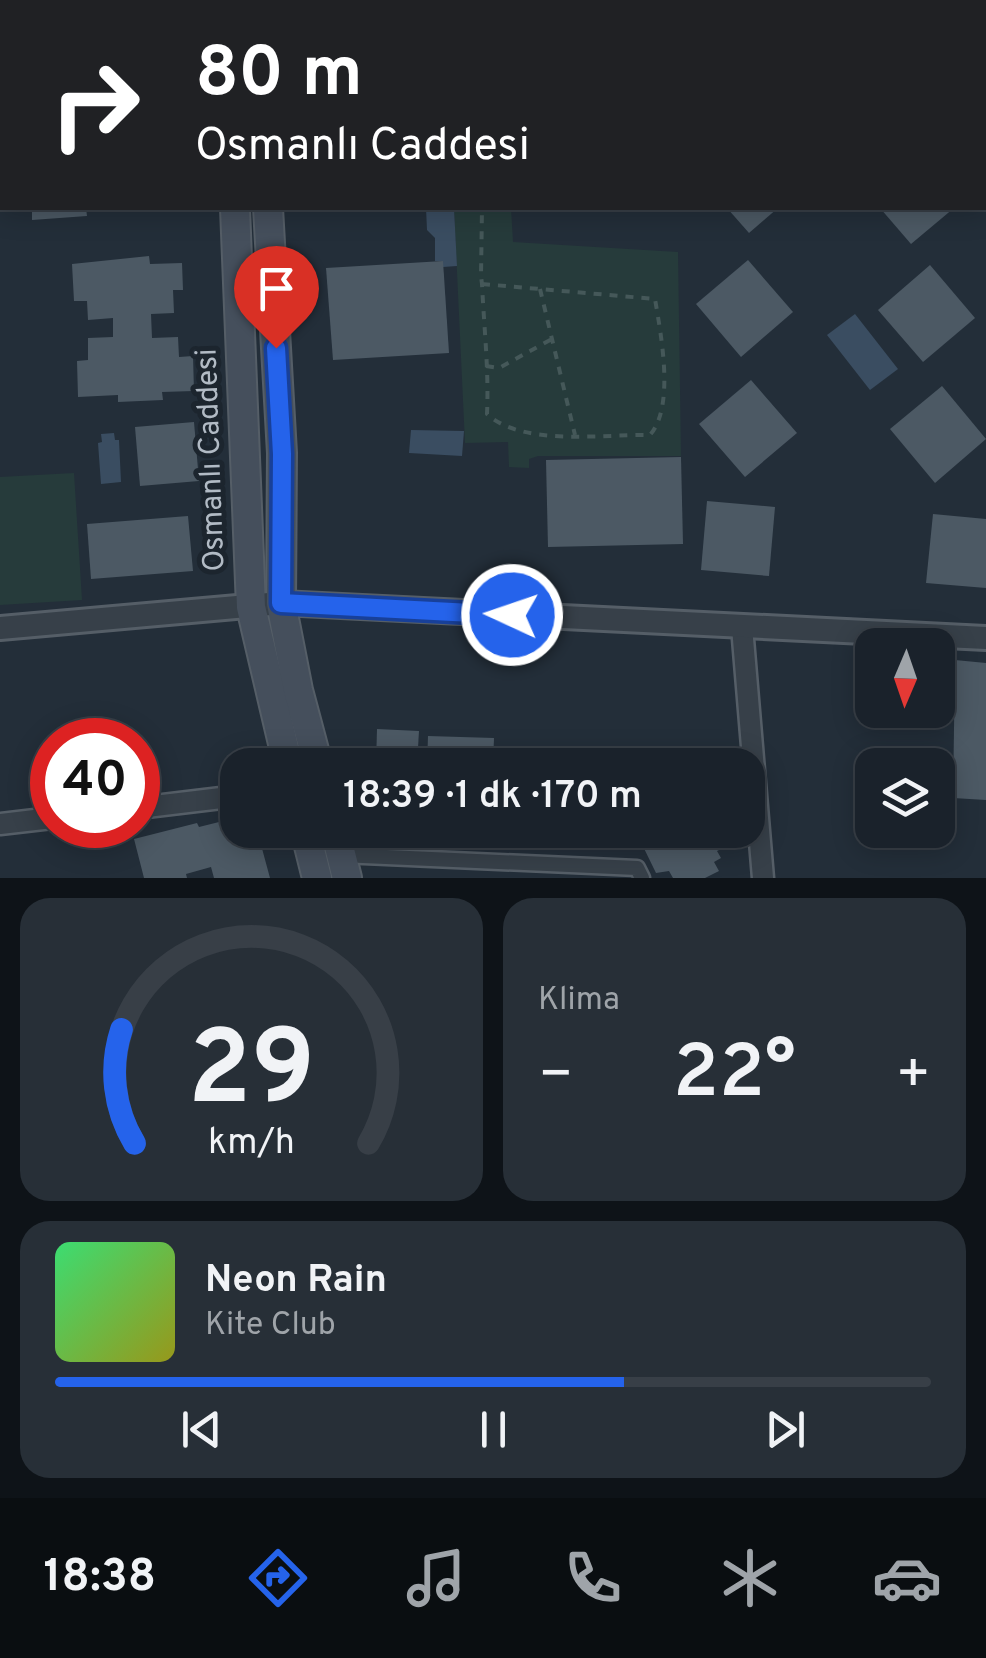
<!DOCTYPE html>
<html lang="tr">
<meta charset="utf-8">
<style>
:root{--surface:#1a222b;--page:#272f37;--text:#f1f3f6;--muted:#9fa4a9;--line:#383f47;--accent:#2563eb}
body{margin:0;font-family:Overpass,sans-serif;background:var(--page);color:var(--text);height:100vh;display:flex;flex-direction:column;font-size:38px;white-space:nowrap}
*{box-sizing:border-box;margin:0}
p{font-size:32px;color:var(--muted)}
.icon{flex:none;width:55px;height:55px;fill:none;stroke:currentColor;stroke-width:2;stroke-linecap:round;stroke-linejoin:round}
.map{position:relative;height:878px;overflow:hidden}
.side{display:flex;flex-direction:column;gap:20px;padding:20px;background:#0e1318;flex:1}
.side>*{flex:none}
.top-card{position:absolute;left:0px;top:0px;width:988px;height:210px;box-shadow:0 5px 25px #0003,0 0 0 2px var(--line);background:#202124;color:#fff;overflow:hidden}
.needle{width:65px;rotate:182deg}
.tools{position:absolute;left:855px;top:628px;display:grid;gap:20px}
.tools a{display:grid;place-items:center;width:100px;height:100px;border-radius:20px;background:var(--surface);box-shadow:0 5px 25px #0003,0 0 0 2px var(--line);font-size:50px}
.speed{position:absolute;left:30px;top:718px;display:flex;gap:20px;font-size:50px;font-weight:700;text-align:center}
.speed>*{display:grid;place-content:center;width:130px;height:130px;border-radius:50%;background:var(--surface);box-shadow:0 5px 25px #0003,0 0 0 2px var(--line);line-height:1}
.speed .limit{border:15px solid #d22;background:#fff;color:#111}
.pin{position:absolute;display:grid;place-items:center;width:85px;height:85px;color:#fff;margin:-102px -42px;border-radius:50% 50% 50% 0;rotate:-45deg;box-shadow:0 0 10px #0007}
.pin .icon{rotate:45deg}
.me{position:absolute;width:110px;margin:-55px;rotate:273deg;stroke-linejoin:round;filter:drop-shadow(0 0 8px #0008)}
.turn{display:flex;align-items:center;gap:35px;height:210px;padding:0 30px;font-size:45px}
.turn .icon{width:130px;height:130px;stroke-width:2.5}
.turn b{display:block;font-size:70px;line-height:85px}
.big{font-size:75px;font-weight:600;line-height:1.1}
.side .card{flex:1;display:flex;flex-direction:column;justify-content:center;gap:15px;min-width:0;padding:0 35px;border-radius:30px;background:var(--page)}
.side .dial{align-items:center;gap:0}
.dial svg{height:260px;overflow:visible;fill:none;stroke:var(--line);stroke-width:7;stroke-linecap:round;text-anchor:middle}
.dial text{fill:var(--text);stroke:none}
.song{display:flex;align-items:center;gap:30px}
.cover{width:120px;height:120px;border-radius:15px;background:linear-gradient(135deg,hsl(140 70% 55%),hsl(60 70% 35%))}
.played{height:10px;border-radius:5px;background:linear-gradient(90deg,var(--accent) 65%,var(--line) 65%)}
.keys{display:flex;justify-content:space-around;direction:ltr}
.heat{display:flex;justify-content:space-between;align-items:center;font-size:55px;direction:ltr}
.side .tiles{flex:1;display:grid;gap:20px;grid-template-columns:1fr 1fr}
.card:last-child{grid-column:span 2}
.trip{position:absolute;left:220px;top:748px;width:545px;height:100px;border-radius:30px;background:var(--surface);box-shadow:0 5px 25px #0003,0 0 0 2px var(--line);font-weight:600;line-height:100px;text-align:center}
.menu{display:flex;height:160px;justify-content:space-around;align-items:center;background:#0a0e11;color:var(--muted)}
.menu .icon{width:70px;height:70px}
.menu .current{color:var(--accent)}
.menu b{font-size:45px;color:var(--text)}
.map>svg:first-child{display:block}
.green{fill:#263b3b}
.water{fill:#3a4d61}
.building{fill:#4c5964}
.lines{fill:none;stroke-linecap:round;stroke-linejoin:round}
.pedestrian-casing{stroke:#555e67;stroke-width:19}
.minor-casing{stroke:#555e67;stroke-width:25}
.tertiary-casing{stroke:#555e67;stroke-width:28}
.secondary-casing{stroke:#555e67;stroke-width:32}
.path{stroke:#455859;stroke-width:4;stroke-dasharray:8 8;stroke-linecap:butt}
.pedestrian{stroke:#374049;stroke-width:14}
.minor{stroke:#374049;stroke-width:20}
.tertiary{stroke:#374049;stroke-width:22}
.secondary{stroke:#454f5c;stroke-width:28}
.route-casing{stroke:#184099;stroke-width:25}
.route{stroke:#2563eb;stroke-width:18}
.labels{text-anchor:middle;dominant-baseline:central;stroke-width:10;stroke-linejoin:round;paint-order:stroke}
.street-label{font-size:30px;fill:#b2bbc5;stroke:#1c252e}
</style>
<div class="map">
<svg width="986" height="878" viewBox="0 0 986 878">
<rect width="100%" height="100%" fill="#232e39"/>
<!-- green -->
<g class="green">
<path d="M454 208H511L513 242 678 252 681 456H538L529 459V468L509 467 508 442 465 443Z"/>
<path d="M74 473 82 600 0 605V477Z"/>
</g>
<!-- water -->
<g class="water">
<path d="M426 208H454L457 266 443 267V261H435V238L427 230Z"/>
<path d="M855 314 898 369 870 390 827 335Z"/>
<path d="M411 430 464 431 462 456 409 453Z"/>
<path d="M114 433 115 440H119L121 482 101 484 98 443 102 442 101 434Z"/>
</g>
<!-- building -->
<g class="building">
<path d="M32 208H86L87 216 32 220Z"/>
<path d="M727 208H778L749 233Z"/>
<path d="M880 208H954L911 244Z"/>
<path d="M149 256 150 264 182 263 183 290H173L174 313 151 314 152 338 178 337 179 357 193 356 194 391 162 392 163 400 118 402V395L78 397 77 361 88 360V338L113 337V318L88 320 87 301H74L72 264Z"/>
<path d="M748 260 793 312 741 357 696 304Z"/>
<path d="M443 261 449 353 333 360 326 268Z"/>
<path d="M930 265 975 318 923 362 878 310Z"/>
<path d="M751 380 797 433 745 477 699 424Z"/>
<path d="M942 386 986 439 935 483 890 429Z"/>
<path d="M194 422 199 481 140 486 135 427Z"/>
<path d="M681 457 683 544 548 547 546 460Z"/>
<path d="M707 501 775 507 769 576 701 570Z"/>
<path d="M933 514 986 519V588L926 583Z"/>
<path d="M188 516 193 571 91 579 87 524Z"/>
<path d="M955 660 986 663V800L953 798Z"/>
<path d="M377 729 419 731 417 765H376Z"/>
<path d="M428 736 494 738 493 765H427Z"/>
<path d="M530 759 570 761V765H530Z"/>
<path d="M223 821 224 825 236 821 238 830H257L270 878H214L211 867 186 874 187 878H144L134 839 197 823 199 827Z"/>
<path d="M527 830H567L566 844 527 842Z"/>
<path d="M635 830H726L733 843 717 851 721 858 714 862 719 871 705 878H673L669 871 656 873Z"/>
</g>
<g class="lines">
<defs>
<path id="pedestrian" d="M341 855 637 868 642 878"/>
<g id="minor">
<path d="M742 627 763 878"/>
<path d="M138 808 238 796"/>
<path d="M0 824 52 818"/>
</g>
<g id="tertiary">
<path d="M985 68H986"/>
<path d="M0 99H2"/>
<path d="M0 628 281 603 986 638"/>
</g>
<g id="secondary">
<path d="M224 0V2"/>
<path d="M254 0 255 2"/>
<path d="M235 208 251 607 288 765"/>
<path d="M268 208 282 453 281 603 298 690 318 765"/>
<path d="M305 830 317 878"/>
<path d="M335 830 347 878"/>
</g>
</defs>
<!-- pedestrian casing -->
<use href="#pedestrian" class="pedestrian-casing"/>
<!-- minor casing -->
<use href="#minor" class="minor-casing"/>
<!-- tertiary casing -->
<use href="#tertiary" class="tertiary-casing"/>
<!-- secondary casing -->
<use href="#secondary" class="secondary-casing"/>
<!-- path -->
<g class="path">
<path d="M9 0V2"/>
<path d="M482 2V0"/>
<path d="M0 14 2 44"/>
<path d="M482 284 655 299C661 335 675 406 650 435 603 434 523 447 487 414 489 371 484 327 482 284L481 276 482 208"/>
<path d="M540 289 575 435"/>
<path d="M486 366 499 368 552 339"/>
</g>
<!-- pedestrian -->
<use href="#pedestrian" class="pedestrian"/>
<!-- minor -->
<use href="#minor" class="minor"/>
<!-- tertiary -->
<use href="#tertiary" class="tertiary"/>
<!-- secondary -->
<use href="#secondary" class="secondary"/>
</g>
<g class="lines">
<defs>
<path id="route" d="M276 348 282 454 281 603 512 615"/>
</defs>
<!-- route casing -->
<use href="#route" class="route-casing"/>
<!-- route -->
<use href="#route" class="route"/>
</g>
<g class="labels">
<!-- street labels -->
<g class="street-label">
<text transform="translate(212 460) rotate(-92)">Osmanlı Caddesi</text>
</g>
</g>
</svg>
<div class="tools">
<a><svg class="needle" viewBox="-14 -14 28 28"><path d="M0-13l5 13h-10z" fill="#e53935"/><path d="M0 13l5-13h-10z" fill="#9fa4a9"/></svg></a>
<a><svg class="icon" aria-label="layers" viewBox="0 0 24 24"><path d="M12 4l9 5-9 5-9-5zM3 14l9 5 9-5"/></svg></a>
</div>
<div class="speed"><div class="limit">40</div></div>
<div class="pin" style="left:276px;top:348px;background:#d93025"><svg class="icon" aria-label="arrive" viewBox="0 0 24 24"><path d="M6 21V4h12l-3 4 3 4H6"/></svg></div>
<svg class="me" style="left:512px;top:615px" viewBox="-20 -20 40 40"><circle r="17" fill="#2563eb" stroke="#fff" stroke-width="3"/><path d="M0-11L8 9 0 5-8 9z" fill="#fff"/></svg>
<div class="trip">18:39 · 1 dk · 170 m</div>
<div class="top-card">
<div class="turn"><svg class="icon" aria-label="right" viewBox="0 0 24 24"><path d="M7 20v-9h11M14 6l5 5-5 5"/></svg><div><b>80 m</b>Osmanlı Caddesi</div></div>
</div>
</div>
<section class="side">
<div class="tiles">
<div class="card dial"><svg viewBox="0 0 100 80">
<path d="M14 69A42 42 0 1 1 86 69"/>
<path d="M14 69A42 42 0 0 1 10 34" stroke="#2563eb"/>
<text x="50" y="56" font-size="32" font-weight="700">29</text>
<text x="50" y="72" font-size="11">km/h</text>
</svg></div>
<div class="card"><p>Klima</p>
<div class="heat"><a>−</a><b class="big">22°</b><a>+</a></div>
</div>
<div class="card">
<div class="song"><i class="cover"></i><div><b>Neon Rain</b><p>Kite Club</p></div></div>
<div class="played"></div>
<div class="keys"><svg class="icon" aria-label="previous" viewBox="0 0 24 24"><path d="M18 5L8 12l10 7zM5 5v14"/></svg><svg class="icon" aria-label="pause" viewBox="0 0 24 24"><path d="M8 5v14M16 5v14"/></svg><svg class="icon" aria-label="next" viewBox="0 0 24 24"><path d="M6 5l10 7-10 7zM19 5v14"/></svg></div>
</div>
</div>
</section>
<nav class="menu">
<b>18:38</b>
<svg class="icon current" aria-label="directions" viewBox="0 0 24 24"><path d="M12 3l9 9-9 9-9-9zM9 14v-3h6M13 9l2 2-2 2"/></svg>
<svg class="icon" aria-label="music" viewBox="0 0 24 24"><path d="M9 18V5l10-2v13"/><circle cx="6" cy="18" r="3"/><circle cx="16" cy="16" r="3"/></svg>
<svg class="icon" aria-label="phone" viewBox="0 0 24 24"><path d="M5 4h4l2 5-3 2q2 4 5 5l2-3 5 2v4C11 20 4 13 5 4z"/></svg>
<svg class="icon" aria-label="climate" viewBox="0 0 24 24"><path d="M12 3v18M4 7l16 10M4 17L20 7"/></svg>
<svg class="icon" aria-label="car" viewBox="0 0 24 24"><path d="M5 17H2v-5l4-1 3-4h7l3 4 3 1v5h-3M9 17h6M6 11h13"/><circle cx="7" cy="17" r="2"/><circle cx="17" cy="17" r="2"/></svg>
</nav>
